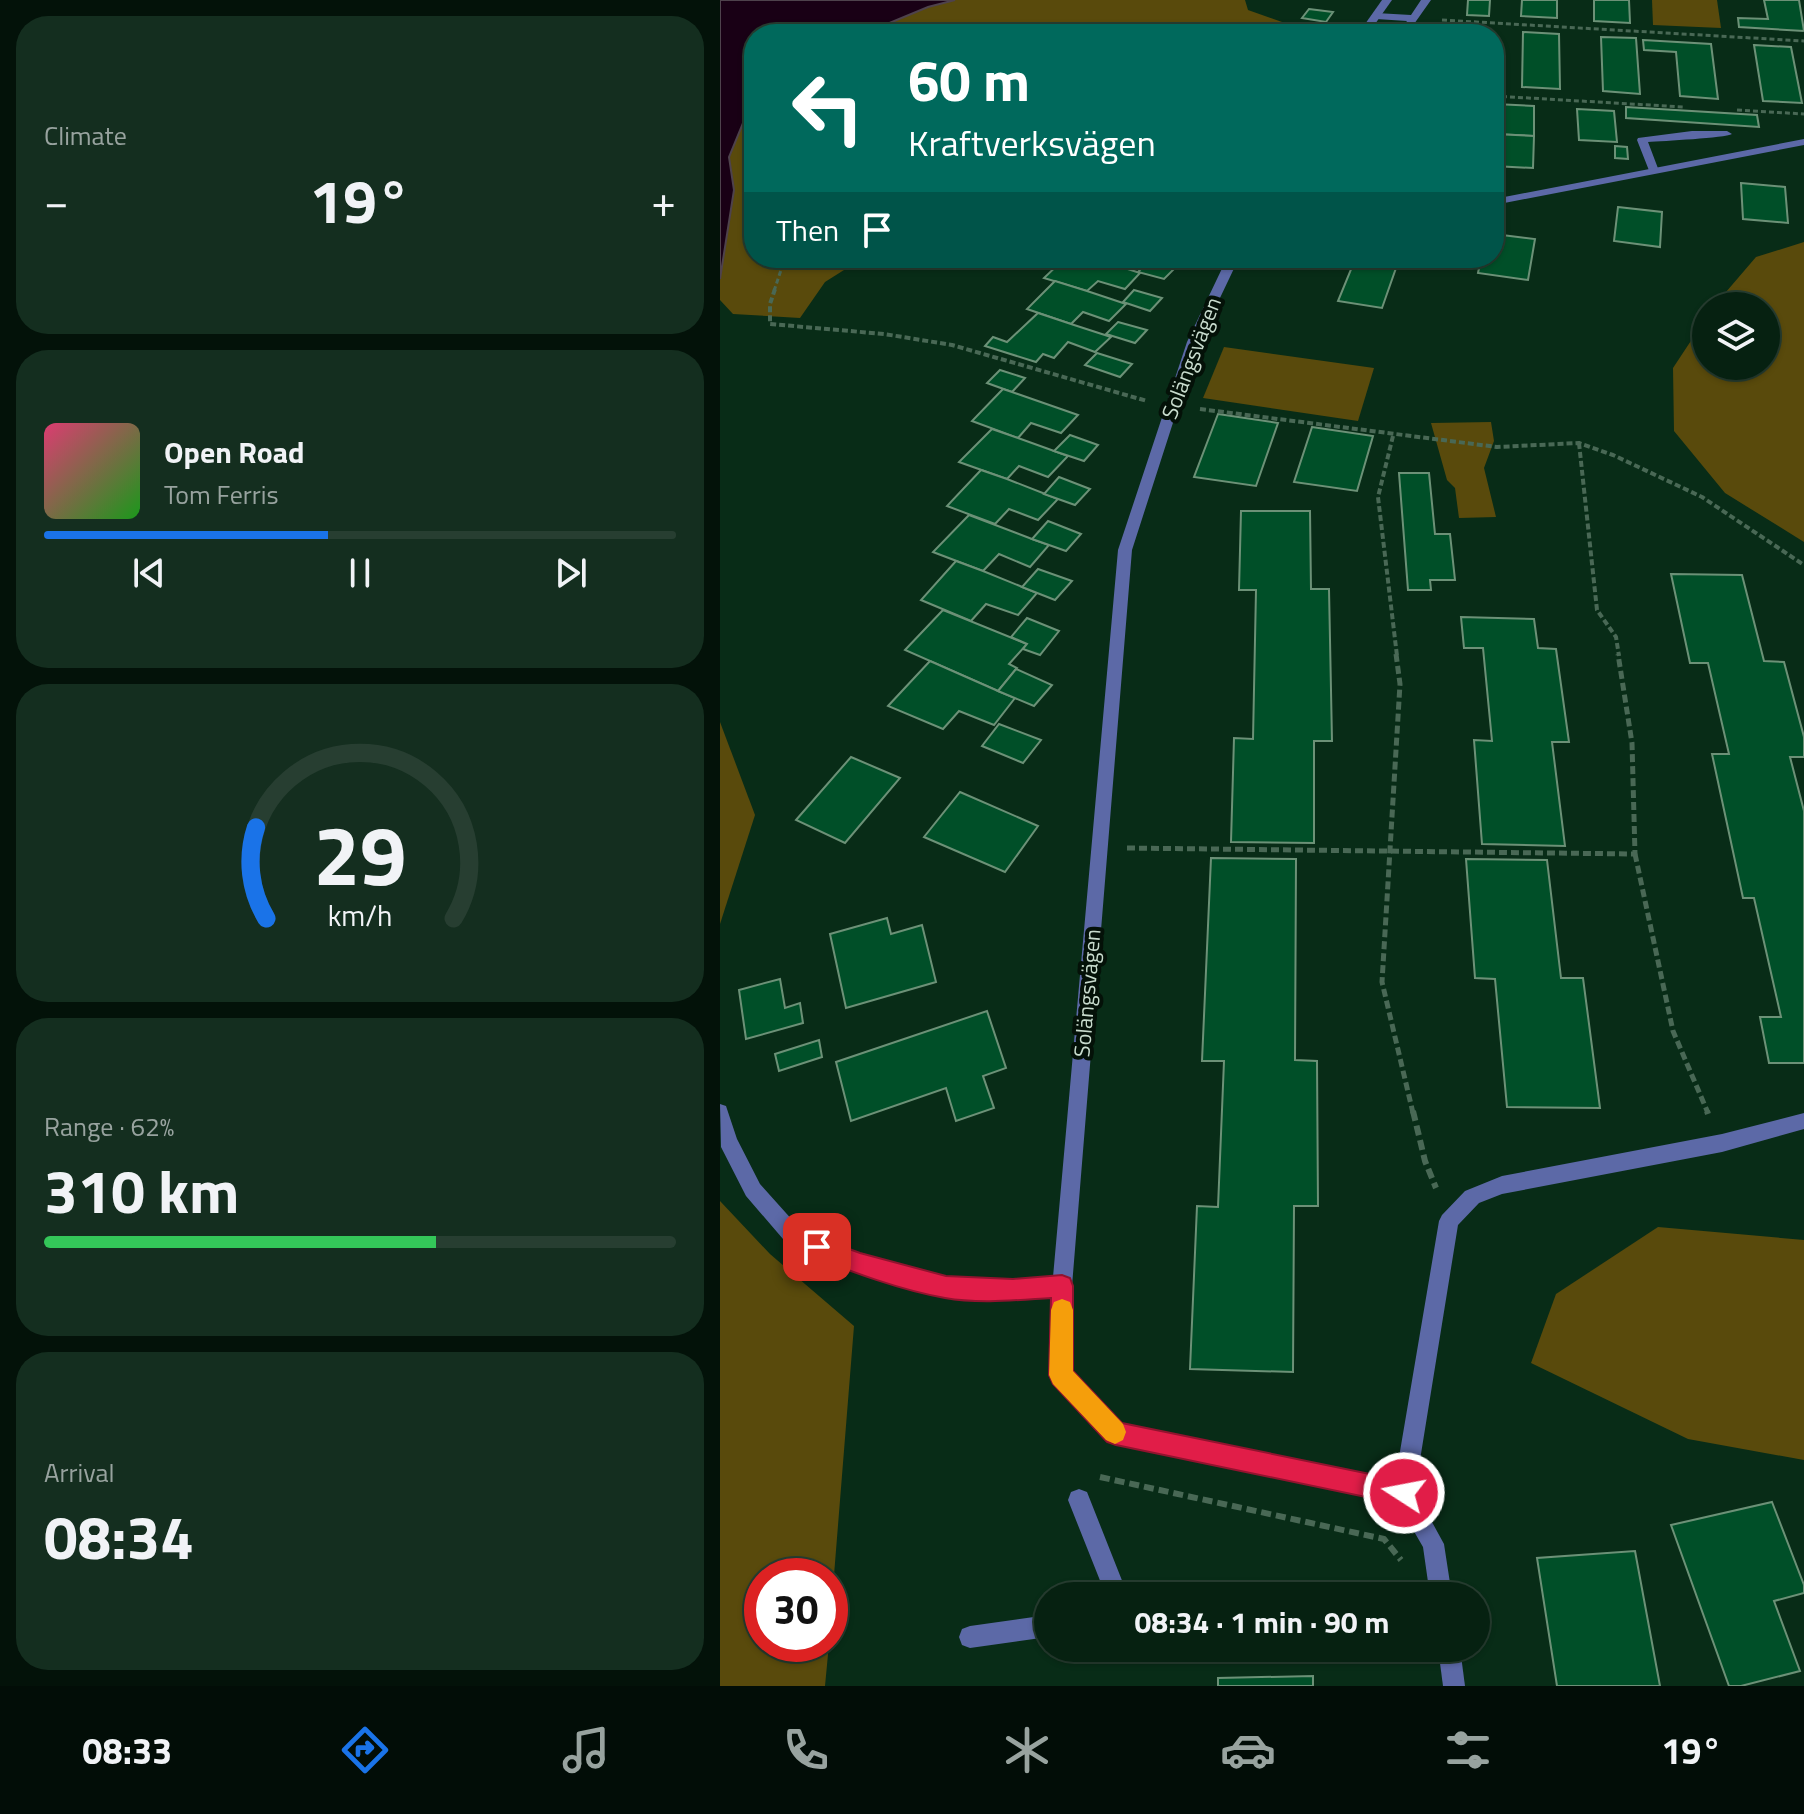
<!DOCTYPE html>
<meta charset="utf-8">
<style>
:root{--surface:#062111;--page:#142e1f;--text:#f1f3f6;--muted:#98a39f;--line:#273e31;--accent:#1a73e8}
body{margin:0;font-family:"Titillium Web",sans-serif;background:var(--page);color:var(--text);height:100vh;display:flex;flex-direction:column;font-size:30px;white-space:nowrap}
*{box-sizing:border-box;margin:0}
p{font-size:26px;color:var(--muted)}
.icon{flex:none;width:44px;height:44px;fill:none;stroke:currentColor;stroke-width:2;stroke-linecap:round;stroke-linejoin:round}
.map{position:relative;flex:1;overflow:hidden}
.panel{display:flex;flex-direction:column;gap:16px;padding:16px;background:#031209;width:720px}
.panel>*{flex:none}
.hud{position:absolute;left:24px;top:24px;width:760px;height:244px;border-radius:32px;box-shadow:0 2px 6px #0004,0 0 0 2px var(--line);background:#00695c;color:#fff;overflow:hidden}
.tools{position:absolute;left:972px;top:292px;display:grid;gap:16px}
.tools a{display:grid;place-items:center;width:88px;height:88px;border-radius:50%;background:var(--surface);box-shadow:0 2px 6px #0004,0 0 0 2px var(--line);font-size:40px}
.speed{position:absolute;left:24px;top:1558px;display:flex;gap:16px;font-size:40px;font-weight:700;text-align:center}
.speed>*{display:grid;place-content:center;width:104px;height:104px;border-radius:50%;background:var(--surface);box-shadow:0 2px 6px #0004,0 0 0 2px var(--line);line-height:1}
.speed .limit{border:12px solid #d22;background:#fff;color:#111}
.pin{position:absolute;display:grid;place-items:center;width:68px;height:68px;color:#fff;margin:-34px;border-radius:16px;box-shadow:0 4px 12px #0006}
.me{position:absolute;width:88px;margin:-44px;rotate:281deg;stroke-linejoin:round;filter:drop-shadow(0 0 6px #0008)}
.turn{display:flex;align-items:center;gap:28px;height:168px;padding:0 32px;font-size:36px}
.turn .icon{width:104px;height:104px;stroke-width:2.5}
.turn b{display:block;font-size:56px;line-height:68px}
.then{display:flex;align-items:center;height:76px;padding:0 32px;background:#0003;gap:16px;font-size:30px}
.big{font-size:60px;font-weight:700;line-height:1.1}
.panel .tile{flex:1;display:flex;flex-direction:column;justify-content:center;gap:12px;min-width:0;padding:0 28px;border-radius:32px;background:var(--page)}
.panel .dial{align-items:center;gap:0}
.dial svg{height:208px;overflow:visible;fill:none;stroke:var(--line);stroke-width:7;stroke-linecap:round;text-anchor:middle}
.dial text{fill:var(--text);stroke:none}
.song{display:flex;align-items:center;gap:24px}
.cover{width:96px;height:96px;border-radius:12px;background:linear-gradient(135deg,hsl(340 70% 55%),hsl(120 70% 35%))}
.played{height:8px;border-radius:4px;background:linear-gradient(90deg,var(--accent) 45%,var(--line) 45%)}
.keys{display:flex;justify-content:space-around;direction:ltr}
.heat{display:flex;justify-content:space-between;align-items:center;font-size:44px;direction:ltr}
.charge{height:12px;border-radius:6px;background:linear-gradient(90deg,#34c759 62%,var(--line) 0)}
.trip{position:absolute;left:314px;top:1582px;width:456px;height:80px;border-radius:40px;background:var(--surface);box-shadow:0 2px 6px #0004,0 0 0 2px var(--line);font-weight:700;line-height:80px;text-align:center}
.dock{display:flex;height:128px;justify-content:space-around;align-items:center;background:#020d07;color:var(--muted)}
.dock .icon{width:56px;height:56px}
.dock .active{color:var(--accent)}
.dock b{font-size:36px;color:var(--text)}
main{display:flex;flex:1;min-height:0}
.map>svg:first-child{display:block}
.green{fill:#594a0c}
.water{fill:#190015;stroke:#4e424c;stroke-width:2}
.building{fill:#004f28;stroke:#6c9177;stroke-width:2}
.lines{fill:none;stroke-linecap:round;stroke-linejoin:round}
.path-far3{stroke:#496855;stroke-width:3;stroke-dasharray:5 3;stroke-linecap:butt}
.path-far2{stroke:#496855;stroke-width:4;stroke-dasharray:6 3;stroke-linecap:butt}
.path-far1{stroke:#496855;stroke-width:5;stroke-dasharray:8 4;stroke-linecap:butt}
.path{stroke:#496855;stroke-width:6;stroke-dasharray:10 5;stroke-linecap:butt}
.lane{fill:#5c69a7;fill-rule:evenodd}
.street{fill:#5c69a7;fill-rule:evenodd}
.route{fill:#e11d48;stroke:#92132f;stroke-width:2}
.slow{fill:#f59e0b}
.labels{text-anchor:middle;dominant-baseline:central;stroke-width:8;stroke-linejoin:round;paint-order:stroke}
.street-label{font-size:22px;fill:#c8dbcd;stroke:#041108}
</style>
<main>
<section class="panel">
<div class="tile"><p>Climate</p>
<div class="heat"><a>−</a><b class="big">19°</b><a>+</a></div>
</div>
<div class="tile">
<div class="song"><i class="cover"></i><div><b>Open Road</b><p>Tom Ferris</p></div></div>
<div class="played"></div>
<div class="keys"><svg class="icon" aria-label="previous" viewBox="0 0 24 24"><path d="M18 5L8 12l10 7zM5 5v14"/></svg><svg class="icon" aria-label="pause" viewBox="0 0 24 24"><path d="M8 5v14M16 5v14"/></svg><svg class="icon" aria-label="next" viewBox="0 0 24 24"><path d="M6 5l10 7-10 7zM19 5v14"/></svg></div>
</div>
<div class="tile dial"><svg viewBox="0 0 100 80">
<path d="M14 69A42 42 0 1 1 86 69"/>
<path d="M14 69A42 42 0 0 1 10 34" stroke="#1a73e8"/>
<text x="50" y="56" font-size="32" font-weight="700">29</text>
<text x="50" y="72" font-size="11">km/h</text>
</svg></div>
<div class="tile"><p>Range · 62%</p><b class="big">310 km</b><div class="charge"></div></div>
<div class="tile"><p>Arrival</p><b class="big">08:34</b></div>
</section>
<div class="map">
<svg width="1084" height="1686" viewBox="0 0 1084 1686">
<rect width="100%" height="100%" fill="#082c17"/>
<!-- green -->
<g class="green">
<path d="M235 0H525L528 10 596 34H143L208 7Z"/>
<path d="M932 0H997L1001 28 933 25Z"/>
<path d="M34 112V258H143L105 282 80 318 13 314 0 300V279L14 190 9 157 23 122Z"/>
<path d="M1084 242V542L1005 493 954 431 953 368 986 318V366H1046V306H994L1036 257Z"/>
<path d="M504 347 654 368 638 421 483 398Z"/>
<path d="M771 422 774 441 764 468 776 517 739 518 735 488 727 480 711 423Z"/>
<path d="M0 722 35 815 0 924Z"/>
<path d="M0 1201 50 1254 134 1326 110 1625V1576H42V1644H109L105 1686H0Z"/>
<path d="M938 1227 1084 1240V1460L968 1439 811 1363 836 1294Z"/>
</g>
<!-- water -->
<path class="water" d="M0 0H235L208 7 143 34H34V112L23 123 9 157 14 190 0 279Z"/>
<!-- building -->
<g class="building">
<path d="M748 0H770L769 16 747 15Z"/>
<path d="M802 0H837V18L801 16Z"/>
<path d="M874 0H909L910 23 874 21Z"/>
<path d="M1044 0H1079L1084 31 1019 27 1018 18 1048 19Z"/>
<path d="M589 9 613 12 606 22 582 18Z"/>
<path d="M708 25 764 29V34H706Z"/>
<path d="M803 32 839 34 840 89 802 87Z"/>
<path d="M881 37 916 38 920 94 883 91Z"/>
<path d="M923 40 991 44 998 99 960 96 956 52 924 50Z"/>
<path d="M1034 45 1071 47 1082 103 1043 101Z"/>
<path d="M775 104 814 106V136L774 134Z"/>
<path d="M906 107 1037 115 1039 127 906 118Z"/>
<path d="M857 109 894 111 897 142 859 140Z"/>
<path d="M774 134 814 136 813 168 774 166Z"/>
<path d="M895 146 907 147 908 159 895 158Z"/>
<path d="M1021 183 1065 187 1068 223 1023 219Z"/>
<path d="M898 207 942 212 940 247 894 241Z"/>
<path d="M774 234 815 239 808 280 758 273 761 258H774Z"/>
<path d="M345 258H374L420 273 405 289 378 281 367 291 324 278Z"/>
<path d="M700 258H722L719 268 697 265Z"/>
<path d="M429 260 455 268 444 279 418 272Z"/>
<path d="M634 262 676 268 662 308 618 301Z"/>
<path d="M335 281 367 291 406 304 389 321 363 312 351 324 307 309Z"/>
<path d="M414 290 442 298 430 311 403 302Z"/>
<path d="M318 313 351 324 391 337 375 352 348 342 334 358 323 354 316 362 265 346 273 337 287 342Z"/>
<path d="M398 322 427 330 415 343 386 334Z"/>
<path d="M377 353 412 364 400 377 365 365Z"/>
<path d="M280 370 305 378 292 392 267 383Z"/>
<path d="M283 389 292 392 358 415 341 433 311 423 298 438 252 421Z"/>
<path d="M498 414 558 423 536 486 474 477Z"/>
<path d="M592 427 653 436 637 491 574 482Z"/>
<path d="M272 429 298 438 348 456 328 477 299 466 287 479 239 462Z"/>
<path d="M350 435 378 445 364 461 334 451Z"/>
<path d="M261 470 287 479 338 499 318 520 289 509 275 524 227 506Z"/>
<path d="M679 473H709L715 534H730L735 580H710L711 590H688Z"/>
<path d="M339 477 370 489 355 505 324 494Z"/>
<path d="M521 511H590L591 589H609L612 741H594V843L511 842 514 738 533 739 536 590H519Z"/>
<path d="M249 515 312 539 329 545 310 567 279 554 263 571 213 552Z"/>
<path d="M328 521 361 534 346 551 312 539Z"/>
<path d="M236 561 263 571 317 593 298 615 266 604 251 621 201 600Z"/>
<path d="M318 569 352 581 335 600 302 587Z"/>
<path d="M951 574 1022 575 1044 661 1064 662 1084 737V757H1070L1084 811V1063H1049L1040 1017H1061L1034 898H1023L992 754H1009L988 663H970Z"/>
<path d="M223 610 307 644 289 664 297 668 278 691 185 650Z"/>
<path d="M741 617 814 619 818 648 836 649 849 742H832L845 846 762 844 754 740 772 741 763 648H744Z"/>
<path d="M307 618 339 631 320 655 303 649 307 644 291 637Z"/>
<path d="M210 661 278 691 295 698 274 725 239 711 223 729 168 706Z"/>
<path d="M296 669 332 685 314 706 278 691Z"/>
<path d="M279 724 321 740 303 763 262 746Z"/>
<path d="M131 757 180 778 125 843 76 820Z"/>
<path d="M240 792 318 826 285 872 204 837Z"/>
<path d="M491 858 576 859 575 1060 597 1061 598 1206H574L573 1372 470 1369 477 1206 498 1207 504 1061H482Z"/>
<path d="M746 859 827 860 841 978H863L880 1108 787 1107 775 979 755 978Z"/>
<path d="M167 918 171 934 202 925 216 982 126 1008 110 934Z"/>
<path d="M60 979 65 1008 80 1003 83 1023 26 1039 19 990Z"/>
<path d="M267 1011 286 1068 263 1076 274 1108 236 1121 226 1088 131 1121 116 1062Z"/>
<path d="M99 1040 102 1057 59 1071 55 1054Z"/>
<path d="M1052 1502 1084 1585V1593L1054 1601 1080 1671 1021 1686H1009L951 1525Z"/>
<path d="M915 1551 940 1686H837L817 1558Z"/>
<path d="M593 1676V1686H498V1678Z"/>
</g>
<g class="lines">
<!-- path-far3 -->
<g class="path-far3">
<path d="M722 20 1084 41"/>
<path d="M774 96 963 107"/>
<path d="M1017 110 1084 114"/>
<path d="M54 291 65 258"/>
</g>
<!-- path-far2 -->
<g class="path-far2">
<path d="M55 289 50 304V324L164 334 232 345 427 401"/>
<path d="M480 409 777 447 859 443 893 455 982 497 1084 565"/>
<path d="M673 436 658 497 677 656"/>
<path d="M859 443 877 610 896 637 899 656"/>
</g>
<!-- path-far1 -->
<g class="path-far1">
<path d="M676 654 680 684 662 982 693 1113"/>
<path d="M407 848 915 854 912 743 898 654"/>
<path d="M915 854 953 1031 988 1113"/>
</g>
<!-- path -->
<g class="path">
<path d="M693 1111 705 1161 716 1188"/>
<path d="M987 1111 988 1114"/>
<path d="M380 1477 664 1539 681 1560"/>
</g>
<!-- lane -->
<g class="lane">
<path d="M701 0H711L687 34H677L687 21 656 19 651 16 656 13 691 15Z"/>
<path d="M972 131H1007L1012 134C1005 138 943 141 928 142L939 171 930 173 917 140 918 138Z"/>
<path d="M359 1489 367 1492 403 1583 399 1596H377L381 1583 348 1500 351 1492Z"/>
<path d="M328 1615V1637L250 1648 242 1645 239 1637 242 1629 250 1626Z"/>
</g>
<!-- street -->
<g class="street">
<path d="M662 0H672L648 34H638Z"/>
<path d="M1084 139V145L774 205V199Z"/>
<path d="M507 258H519L479 342 412 550 352 1286 351 1371 402 1424 675 1481 719 1221 722 1215 745 1191 782 1176 1002 1134 1084 1113V1129L1002 1152 782 1194 759 1203 738 1225 695 1491 724 1544 732 1596H710L703 1547 677 1502 396 1443 389 1440 334 1382 331 1375 332 1297 293 1300 226 1297 140 1273 69 1246 26 1196 1 1147 0 1104 6 1106 17 1139 40 1184 83 1232 140 1253 226 1277 293 1280 333 1277 398 550 467 342Z"/>
<path d="M718 1648H740L745 1686H723Z"/>
</g>
</g>
<!-- route -->
<path class="route" d="M97 1237 140 1253 226 1276 293 1279 342 1275 350 1278 353 1286V1371L402 1423 684 1481 692 1484 696 1493 692 1502 684 1505 396 1445 387 1442 333 1384 329 1375 331 1298C297 1300 259 1304 225 1298 180 1290 132 1272 89 1255L86 1247 89 1240Z"/>
<!-- slow -->
<path class="slow" d="M342 1299 350 1302 353 1310V1371L403 1424 406 1432 403 1440 395 1444 386 1440 333 1384 329 1375 331 1310 334 1302Z"/>
<g class="labels">
<!-- street labels -->
<g class="street-label">
<text transform="translate(471 358) rotate(-69)">Solängsvägen</text>
<text transform="translate(367 993) rotate(-85)">Solängsvägen</text>
</g>
</g>
</svg>
<div class="tools">
<a><svg class="icon" aria-label="layers" viewBox="0 0 24 24"><path d="M12 4l9 5-9 5-9-5zM3 14l9 5 9-5"/></svg></a>
</div>
<div class="speed"><div class="limit">30</div></div>
<div class="pin" style="left:97px;top:1247px;background:#d93025"><svg class="icon" aria-label="arrive" viewBox="0 0 24 24"><path d="M6 21V4h12l-3 4 3 4H6"/></svg></div>
<svg class="me" style="left:684px;top:1493px" viewBox="-20 -20 40 40"><circle r="17" fill="#e11d48" stroke="#fff" stroke-width="3"/><path d="M0-11L8 9 0 5-8 9z" fill="#fff"/></svg>
<div class="trip">08:34 · 1 min · 90 m</div>
<div class="hud">
<div class="turn"><svg class="icon" aria-label="left" viewBox="0 0 24 24"><path d="M17 20v-9H6M10 6l-5 5 5 5"/></svg><div><b>60 m</b>Kraftverksvägen</div></div>
<div class="then">Then<svg class="icon" aria-label="arrive" viewBox="0 0 24 24"><path d="M6 21V4h12l-3 4 3 4H6"/></svg></div>
</div>
</div>
</main>
<nav class="dock">
<b>08:33</b>
<svg class="icon active" aria-label="directions" viewBox="0 0 24 24"><path d="M12 3l9 9-9 9-9-9zM9 14v-3h6M13 9l2 2-2 2"/></svg>
<svg class="icon" aria-label="music" viewBox="0 0 24 24"><path d="M9 18V5l10-2v13"/><circle cx="6" cy="18" r="3"/><circle cx="16" cy="16" r="3"/></svg>
<svg class="icon" aria-label="phone" viewBox="0 0 24 24"><path d="M5 4h4l2 5-3 2q2 4 5 5l2-3 5 2v4C11 20 4 13 5 4z"/></svg>
<svg class="icon" aria-label="climate" viewBox="0 0 24 24"><path d="M12 3v18M4 7l16 10M4 17L20 7"/></svg>
<svg class="icon" aria-label="car" viewBox="0 0 24 24"><path d="M5 17H2v-5l4-1 3-4h7l3 4 3 1v5h-3M9 17h6M6 11h13"/><circle cx="7" cy="17" r="2"/><circle cx="17" cy="17" r="2"/></svg>
<svg class="icon" aria-label="filters" viewBox="0 0 24 24"><path d="M4 7h16M4 17h16"/><circle cx="9" cy="7" r="2"/><circle cx="15" cy="17" r="2"/></svg>
<b>19°</b>
</nav>
